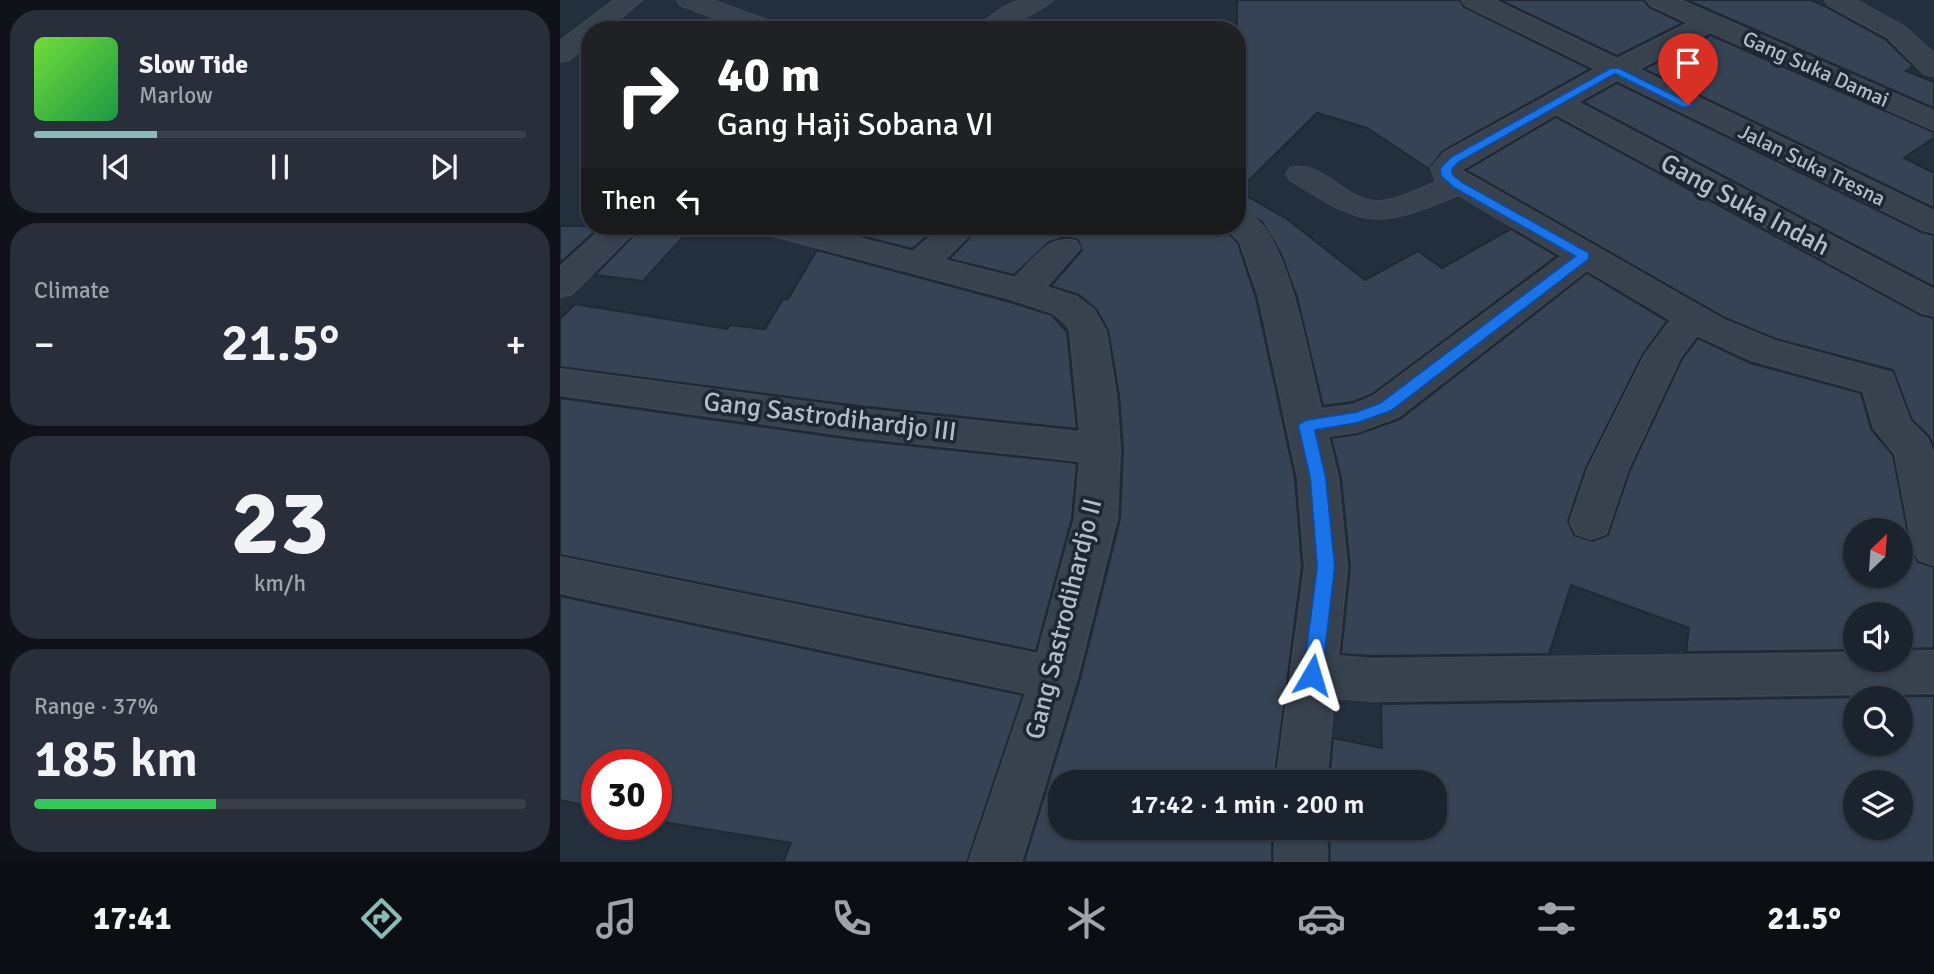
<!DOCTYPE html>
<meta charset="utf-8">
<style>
:root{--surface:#1b232e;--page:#282f3a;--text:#f1f3f6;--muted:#a0a4aa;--line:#39404a;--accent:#8bbbb9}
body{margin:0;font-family:Signika,sans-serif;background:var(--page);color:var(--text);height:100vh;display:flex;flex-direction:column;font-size:26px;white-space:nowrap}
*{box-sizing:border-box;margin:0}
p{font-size:23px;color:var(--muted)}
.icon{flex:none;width:38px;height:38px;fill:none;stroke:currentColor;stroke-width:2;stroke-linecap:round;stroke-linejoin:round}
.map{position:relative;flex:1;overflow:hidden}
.side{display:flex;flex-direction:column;gap:10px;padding:10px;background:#0f1319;width:560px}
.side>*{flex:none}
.guide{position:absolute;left:21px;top:21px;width:665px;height:214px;border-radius:28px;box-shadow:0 2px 5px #0004,0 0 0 2px var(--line);background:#202124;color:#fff;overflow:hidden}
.needle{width:46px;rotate:25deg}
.fabs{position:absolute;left:1283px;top:518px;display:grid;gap:14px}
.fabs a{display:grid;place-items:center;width:70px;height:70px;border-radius:50%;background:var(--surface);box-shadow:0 2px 5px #0004,0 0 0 2px var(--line);font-size:35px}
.speed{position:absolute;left:21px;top:749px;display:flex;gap:14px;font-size:35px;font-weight:700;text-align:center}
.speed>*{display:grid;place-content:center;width:91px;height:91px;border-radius:50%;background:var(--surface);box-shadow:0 2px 5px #0004,0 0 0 2px var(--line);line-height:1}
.speed .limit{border:10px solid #d22;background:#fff;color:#111}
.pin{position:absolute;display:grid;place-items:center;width:60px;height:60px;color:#fff;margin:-72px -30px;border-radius:50% 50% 50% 0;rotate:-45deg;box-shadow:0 0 7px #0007}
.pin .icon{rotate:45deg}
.me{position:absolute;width:77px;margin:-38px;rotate:7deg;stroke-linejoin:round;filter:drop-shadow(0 0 5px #0008)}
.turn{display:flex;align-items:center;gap:24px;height:147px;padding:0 21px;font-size:32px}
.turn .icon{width:91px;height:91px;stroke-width:2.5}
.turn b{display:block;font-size:49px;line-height:60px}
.then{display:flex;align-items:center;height:66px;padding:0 21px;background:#0003;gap:14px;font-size:26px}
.big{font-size:52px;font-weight:600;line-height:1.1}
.side .card{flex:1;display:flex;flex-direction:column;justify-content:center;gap:10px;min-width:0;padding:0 24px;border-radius:28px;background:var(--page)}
.side .dial{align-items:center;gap:0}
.dial b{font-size:91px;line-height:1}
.song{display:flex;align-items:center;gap:21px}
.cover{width:84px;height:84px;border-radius:10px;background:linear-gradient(135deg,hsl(100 70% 55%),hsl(140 70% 35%))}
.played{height:7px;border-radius:4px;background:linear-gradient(90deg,var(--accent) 25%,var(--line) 25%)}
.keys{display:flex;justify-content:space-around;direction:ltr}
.heat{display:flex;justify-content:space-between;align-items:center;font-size:38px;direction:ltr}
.charge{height:10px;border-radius:5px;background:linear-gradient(90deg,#34c759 37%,var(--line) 0)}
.trip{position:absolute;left:488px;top:770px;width:399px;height:70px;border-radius:28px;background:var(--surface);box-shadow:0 2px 5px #0004,0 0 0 2px var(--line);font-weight:600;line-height:70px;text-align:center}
.dock{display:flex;height:112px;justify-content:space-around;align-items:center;background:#0b0e12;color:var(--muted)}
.dock .icon{width:49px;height:49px}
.dock .active{color:var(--accent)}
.dock b{font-size:32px;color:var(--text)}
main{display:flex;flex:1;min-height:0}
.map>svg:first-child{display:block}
.building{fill:#364354;stroke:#1f2835;stroke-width:2;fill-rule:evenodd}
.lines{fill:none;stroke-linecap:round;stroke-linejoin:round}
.minor-casing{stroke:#414a57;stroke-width:2}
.minor{fill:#38414e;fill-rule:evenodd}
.route{fill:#1a73e8;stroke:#114b97;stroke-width:2}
.labels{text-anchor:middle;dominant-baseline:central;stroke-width:7;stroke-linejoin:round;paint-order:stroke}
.far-street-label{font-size:21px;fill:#b4bcc9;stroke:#1d2633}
.street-label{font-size:26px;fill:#b4bcc9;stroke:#1d2633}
</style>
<main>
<section class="side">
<div class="card">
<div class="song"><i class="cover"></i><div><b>Slow Tide</b><p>Marlow</p></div></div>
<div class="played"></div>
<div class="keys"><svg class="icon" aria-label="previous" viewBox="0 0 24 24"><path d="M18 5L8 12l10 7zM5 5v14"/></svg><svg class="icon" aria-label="pause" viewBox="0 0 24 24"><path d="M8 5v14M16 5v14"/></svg><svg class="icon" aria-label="next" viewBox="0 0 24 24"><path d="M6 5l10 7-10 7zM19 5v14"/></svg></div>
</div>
<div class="card"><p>Climate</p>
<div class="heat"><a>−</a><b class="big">21.5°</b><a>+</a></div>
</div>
<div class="card dial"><b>23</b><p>km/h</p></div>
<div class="card"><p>Range · 37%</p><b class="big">185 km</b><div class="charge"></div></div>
</section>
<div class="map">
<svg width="1374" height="862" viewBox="0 0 1374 862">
<rect width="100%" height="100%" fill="#242f3e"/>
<!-- building -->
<g class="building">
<path d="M677 0H900L904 7 1030 69 883 151 869 169 807 128 757 113 678 191 727 219 805 280 858 251 882 268 951 229 997 256 811 395 792 402 763 406 737 297 721 254 702 222 677 208 679 88 677 86Z"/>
<path d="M940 0H1084L1089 7 1123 23 1057 56Z"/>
<path d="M1127 0H1251L1265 6 1325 39 1353 66 1346 71 1374 82V108Z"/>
<path d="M1150 35 1374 132V138L1344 158 1374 173V208L1084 69Z"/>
<path d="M1057 83 1362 232 1374 235V287L1023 102Z"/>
<path d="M996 117 1361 315 1374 318V448L1369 436 1352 420 1333 370 1216 339 1165 318 906 170Z"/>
<path d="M0 226H41L0 263Z"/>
<path d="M83 226H133L83 281 35 275Z"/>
<path d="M272 226H379L352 249 270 228Z"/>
<path d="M421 226H662L678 243 696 298 735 478 742 567 714 782H500V828H712V862H464L520 679 560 519 563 449 559 395 548 330 536 309 519 295 491 286 522 250 518 240 506 237 489 242 454 275 389 259Z"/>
<path d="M257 250 450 302 492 315 507 332 517 429 298 406 0 367V319L15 304 167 329 170 325 205 329 223 299H228Z"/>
<path d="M1027 273 1107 321 1083 354 1026 468 1008 521 1014 535 1032 541 1048 535 1070 470 1122 359 1138 338 1190 363 1301 393 1311 429 1333 455 1351 549 1358 562 1374 567V648L1340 649V614H1295V650L1126 652 1129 628 1011 585 989 654 812 656 781 654 790 567 781 478 771 438 798 434 840 419ZM1295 530H1340V576H1295Z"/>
<path d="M0 398 298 440 517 463 512 518 476 651 0 555Z"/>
<path d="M0 596 463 695 407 862H223L231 843 96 821V765H37V808L0 800Z"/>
<path d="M1374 696V862H770L769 828H875V782H769L773 738 822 748 821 704ZM1295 698H1340V744H1295ZM1295 782H1340V828H1295Z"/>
</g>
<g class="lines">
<defs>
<g id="minor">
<path d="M54 0H82L47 30H30V44L9 60 0 62V41Z"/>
<path d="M117 0H152L221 25 225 30H187L120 5Z"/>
<path d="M460 0H493C491 4 445 29 440 30 432 31 421 30 412 30L442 8Z"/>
<path d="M902 0H934L1057 59 1129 23 1090 5 1087 0H1120L1374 111V130L1150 32 1078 69 1374 211V233L1363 230 1057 80 1017 102 1374 290V316L1362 313 996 114 901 170 1164 320 1215 341 1332 373 1350 421 1367 438 1374 455V565L1359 560 1353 548 1335 454 1314 428 1303 391 1191 360 1137 335 1120 358 1068 469 1046 534 1031 539 1016 534 1010 522 1028 469 1085 355 1111 320 1027 270 838 417 797 432 768 436 778 478 787 567 778 656 812 659 1295 653V660H1340V652L1374 651V693L812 701 774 698 766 782H716L745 567 738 478 699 297 680 242 665 226H677V210C691 214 703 224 710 237 736 282 748 357 761 409L793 405 812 397 1002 256 898 195C816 230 804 227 730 180L726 174 730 168C761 160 780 194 808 200 830 205 856 190 876 182L871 168 884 153 1036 69 905 5Z"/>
<path d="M1265 0H1296L1345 27 1374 53V76L1364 74 1327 37 1268 5Z"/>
<path d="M45 226H80L12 294 0 297V267Z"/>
<path d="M197 226H251L353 252 383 226H418L384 260 455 278C473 260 489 234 516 241L520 248 486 287 517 297 534 310 546 331 556 395 560 449 557 518 517 678 461 862H409L466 693 0 593V557L478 654 515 518 520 461 298 437 0 395V369L298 409 520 432 510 331 507 325 493 313 451 299 202 233Z"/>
<path d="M715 828H766L767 862H715Z"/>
</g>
</defs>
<!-- minor casing -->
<use href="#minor" class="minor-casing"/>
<!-- minor -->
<use href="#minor" class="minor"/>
</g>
<!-- route -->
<path class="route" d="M1051 68H1059L1134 105 1124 108 1055 74 899 162 892 169 893 175 902 182 1029 253V259L831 411 797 423 755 430 766 478 775 567 762 675 759 681 752 684 746 681 743 675 757 567 750 478 738 425 746 420 796 412 820 403 1015 256 893 187 881 176 880 168 891 157Z"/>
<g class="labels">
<!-- far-street labels -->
<g class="far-street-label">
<text transform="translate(1256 69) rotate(24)">Gang Suka Damai</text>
<text transform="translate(1252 165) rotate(26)">Jalan Suka Tresna</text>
</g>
<!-- street labels -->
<g class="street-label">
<text transform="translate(1185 205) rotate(28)">Gang Suka Indah</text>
<text transform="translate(270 417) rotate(7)">Gang Sastrodihardjo III</text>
<text transform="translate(504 619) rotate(-76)">Gang Sastrodihardjo II</text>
</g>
</g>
</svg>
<div class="fabs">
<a><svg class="needle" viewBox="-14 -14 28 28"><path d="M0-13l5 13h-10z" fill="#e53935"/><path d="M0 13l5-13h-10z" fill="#a0a4aa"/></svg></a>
<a><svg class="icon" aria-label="sound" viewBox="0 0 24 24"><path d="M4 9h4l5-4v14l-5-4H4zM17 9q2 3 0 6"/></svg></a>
<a><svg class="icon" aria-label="search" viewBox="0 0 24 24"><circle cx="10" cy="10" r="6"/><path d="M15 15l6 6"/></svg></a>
<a><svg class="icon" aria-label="layers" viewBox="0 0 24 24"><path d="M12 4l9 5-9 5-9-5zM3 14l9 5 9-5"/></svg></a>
</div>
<div class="speed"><div class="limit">30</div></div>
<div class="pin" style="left:1128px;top:105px;background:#d93025"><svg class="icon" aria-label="arrive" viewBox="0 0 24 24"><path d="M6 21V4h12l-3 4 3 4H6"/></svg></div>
<svg class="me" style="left:752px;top:675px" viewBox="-20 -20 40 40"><path d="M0-17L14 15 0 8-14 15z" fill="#1a73e8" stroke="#fff" stroke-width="4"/></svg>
<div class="trip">17:42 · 1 min · 200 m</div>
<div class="guide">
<div class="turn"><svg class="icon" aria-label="right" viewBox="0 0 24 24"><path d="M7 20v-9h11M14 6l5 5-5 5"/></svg><div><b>40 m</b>Gang Haji Sobana VI</div></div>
<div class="then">Then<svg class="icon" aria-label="left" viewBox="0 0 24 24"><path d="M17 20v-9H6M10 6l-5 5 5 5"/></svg></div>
</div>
</div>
</main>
<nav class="dock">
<b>17:41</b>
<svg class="icon active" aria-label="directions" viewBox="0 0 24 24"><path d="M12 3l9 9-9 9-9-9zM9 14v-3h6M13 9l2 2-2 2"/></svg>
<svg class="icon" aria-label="music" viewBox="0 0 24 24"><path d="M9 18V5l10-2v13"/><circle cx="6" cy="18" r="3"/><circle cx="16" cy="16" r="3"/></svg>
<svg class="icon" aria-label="phone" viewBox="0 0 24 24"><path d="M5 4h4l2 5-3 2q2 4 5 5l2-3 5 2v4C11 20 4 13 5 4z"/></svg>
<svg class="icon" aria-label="climate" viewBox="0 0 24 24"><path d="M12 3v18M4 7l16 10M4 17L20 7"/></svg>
<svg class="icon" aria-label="car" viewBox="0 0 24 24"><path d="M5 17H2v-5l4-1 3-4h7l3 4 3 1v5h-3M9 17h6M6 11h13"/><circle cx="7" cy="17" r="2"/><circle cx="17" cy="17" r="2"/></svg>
<svg class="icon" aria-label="filters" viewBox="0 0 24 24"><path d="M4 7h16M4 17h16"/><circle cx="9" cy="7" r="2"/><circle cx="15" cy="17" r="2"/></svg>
<b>21.5°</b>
</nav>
